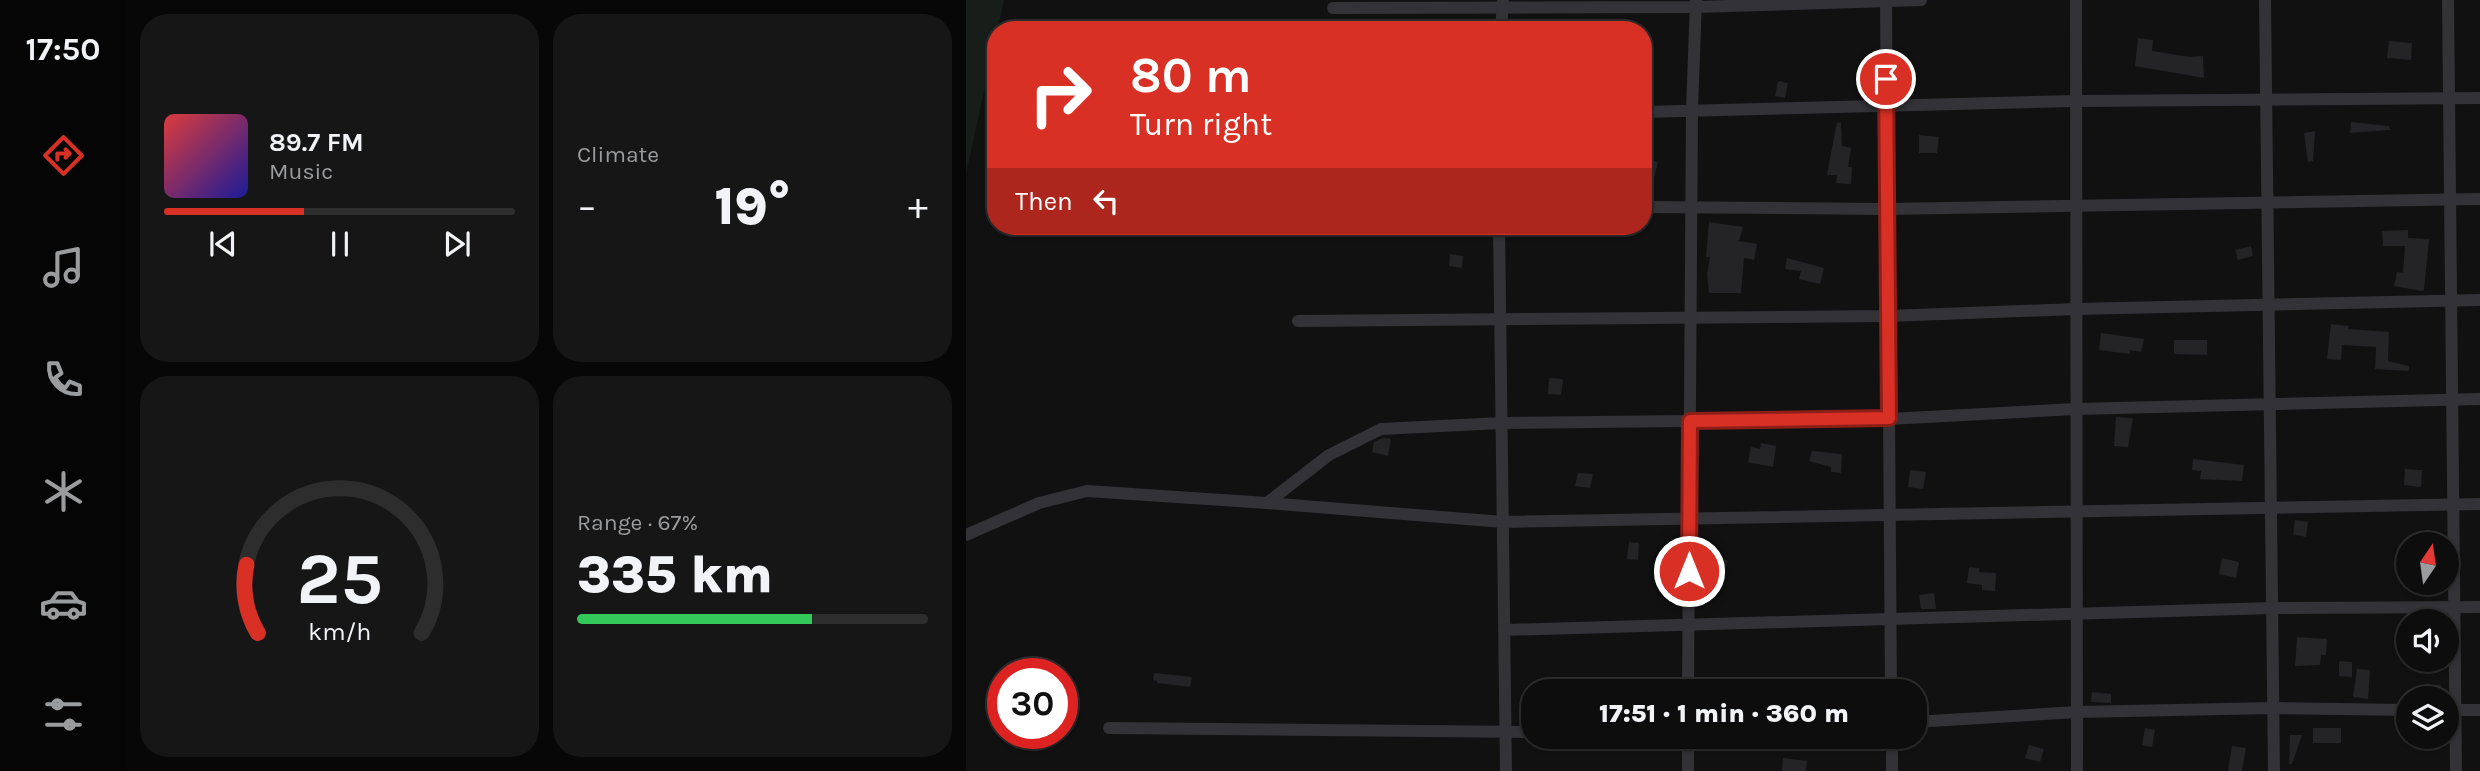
<!DOCTYPE html>
<meta charset="utf-8">
<style>
:root{--surface:#0d0d0e;--page:#161617;--text:#f1f3f6;--muted:#9a9c9e;--line:#2d2d2e;--accent:#d93025}
body{margin:0;font-family:Karla,sans-serif;background:var(--page);color:var(--text);height:100vh;display:flex;flex-direction:column;font-size:26px;white-space:nowrap}
*{box-sizing:border-box;margin:0}
p{font-size:23px;color:var(--muted)}
.icon{flex:none;width:38px;height:38px;fill:none;stroke:currentColor;stroke-width:2;stroke-linecap:round;stroke-linejoin:round}
.map{position:relative;flex:1;overflow:hidden}
.sheet{display:flex;flex-direction:column;gap:14px;padding:14px;background:#070708;width:840px}
.sheet>*{flex:none}
.guide{position:absolute;left:21px;top:21px;width:665px;height:214px;border-radius:28px;box-shadow:0 2px 5px #0004,0 0 0 2px var(--line);background:#d93025;color:#fff;overflow:hidden}
.needle{width:46px;rotate:13deg}
.buttons{position:absolute;left:1430px;top:532px;display:grid;gap:14px}
.buttons a{display:grid;place-items:center;width:63px;height:63px;border-radius:50%;background:var(--surface);box-shadow:0 2px 5px #0004,0 0 0 2px var(--line);font-size:35px}
.speed{position:absolute;left:21px;top:658px;display:flex;gap:14px;font-size:35px;font-weight:700;text-align:center}
.speed>*{display:grid;place-content:center;width:91px;height:91px;border-radius:50%;background:var(--surface);box-shadow:0 2px 5px #0004,0 0 0 2px var(--line);line-height:1}
.speed .limit{border:10px solid #d22;background:#fff;color:#111}
.pin{position:absolute;display:grid;place-items:center;width:60px;height:60px;color:#fff;margin:-30px;border:4px solid #fff;border-radius:50%;box-shadow:0 2px 7px #0007}
.me{position:absolute;width:77px;margin:-38px;rotate:0deg;stroke-linejoin:round;filter:drop-shadow(0 0 5px #0008)}
.turn{display:flex;align-items:center;gap:24px;height:147px;padding:0 28px;font-size:32px}
.turn .icon{width:91px;height:91px;stroke-width:2.5}
.turn b{display:block;font-size:49px;line-height:60px}
.then{display:flex;align-items:center;height:66px;padding:0 28px;background:#0003;gap:14px;font-size:26px}
.big{font-size:52px;font-weight:800;line-height:1.1}
.sheet .tile{flex:1;display:flex;flex-direction:column;justify-content:center;gap:10px;min-width:0;padding:0 24px;border-radius:28px;background:var(--page)}
.sheet .dial{align-items:center;gap:0}
.dial svg{height:182px;overflow:visible;fill:none;stroke:var(--line);stroke-width:7;stroke-linecap:round;text-anchor:middle}
.dial text{fill:var(--text);stroke:none}
.song{display:flex;align-items:center;gap:21px}
.cover{width:84px;height:84px;border-radius:10px;background:linear-gradient(135deg,hsl(0 70% 55%),hsl(240 70% 35%))}
.played{height:7px;border-radius:4px;background:linear-gradient(90deg,var(--accent) 40%,var(--line) 40%)}
.keys{display:flex;justify-content:space-around;direction:ltr}
.heat{display:flex;justify-content:space-between;align-items:center;font-size:38px;direction:ltr}
.charge{height:10px;border-radius:5px;background:linear-gradient(90deg,#34c759 67%,var(--line) 0)}
.sheet .tiles{flex:1;display:grid;gap:14px;grid-template-columns:repeat(2,1fr)}
.trip{position:absolute;left:555px;top:679px;width:406px;height:70px;border-radius:28px;background:var(--surface);box-shadow:0 2px 5px #0004,0 0 0 2px var(--line);font-weight:800;line-height:70px;text-align:center}
main{display:flex;flex:1;min-height:0}
.dock{display:flex;flex-direction:column;width:126px;justify-content:space-around;align-items:center;background:#050506;color:var(--muted)}
.dock .icon{width:49px;height:49px}
.dock .current{color:var(--accent)}
.dock b{font-size:32px;color:var(--text)}
.map>svg:first-child{display:block}
.green{fill:#171d19}
.building{fill:#242426}
.lines{fill:none;stroke-linecap:round;stroke-linejoin:round}
.minor{stroke:#323237;stroke-width:12}
.route-casing{stroke:#8d1f18;stroke-width:18}
.route{stroke:#d93025;stroke-width:12}
</style>
<main>
<nav class="dock">
<b>17:50</b>
<svg class="icon current" aria-label="directions" viewBox="0 0 24 24"><path d="M12 3l9 9-9 9-9-9zM9 14v-3h6M13 9l2 2-2 2"/></svg>
<svg class="icon" aria-label="music" viewBox="0 0 24 24"><path d="M9 18V5l10-2v13"/><circle cx="6" cy="18" r="3"/><circle cx="16" cy="16" r="3"/></svg>
<svg class="icon" aria-label="phone" viewBox="0 0 24 24"><path d="M5 4h4l2 5-3 2q2 4 5 5l2-3 5 2v4C11 20 4 13 5 4z"/></svg>
<svg class="icon" aria-label="climate" viewBox="0 0 24 24"><path d="M12 3v18M4 7l16 10M4 17L20 7"/></svg>
<svg class="icon" aria-label="car" viewBox="0 0 24 24"><path d="M5 17H2v-5l4-1 3-4h7l3 4 3 1v5h-3M9 17h6M6 11h13"/><circle cx="7" cy="17" r="2"/><circle cx="17" cy="17" r="2"/></svg>
<svg class="icon" aria-label="filters" viewBox="0 0 24 24"><path d="M4 7h16M4 17h16"/><circle cx="9" cy="7" r="2"/><circle cx="15" cy="17" r="2"/></svg>
</nav>
<section class="sheet">
<div class="tiles">
<div class="tile">
<div class="song"><i class="cover"></i><div><b>89.7 FM</b><p>Music</p></div></div>
<div class="played"></div>
<div class="keys"><svg class="icon" aria-label="previous" viewBox="0 0 24 24"><path d="M18 5L8 12l10 7zM5 5v14"/></svg><svg class="icon" aria-label="pause" viewBox="0 0 24 24"><path d="M8 5v14M16 5v14"/></svg><svg class="icon" aria-label="next" viewBox="0 0 24 24"><path d="M6 5l10 7-10 7zM19 5v14"/></svg></div>
</div>
<div class="tile"><p>Climate</p>
<div class="heat"><a>−</a><b class="big">19°</b><a>+</a></div>
</div>
<div class="tile dial"><svg viewBox="0 0 100 80">
<path d="M14 69A42 42 0 1 1 86 69"/>
<path d="M14 69A42 42 0 0 1 9 39" stroke="#d93025"/>
<text x="50" y="56" font-size="32" font-weight="700">25</text>
<text x="50" y="72" font-size="11">km/h</text>
</svg></div>
<div class="tile"><p>Range · 67%</p><b class="big">335 km</b><div class="charge"></div></div>
</div>
</section>
<div class="map">
<svg width="1514" height="771" viewBox="0 0 1514 771">
<rect width="100%" height="100%" fill="#111112"/>
<!-- green -->
<path class="green" d="M0 0H38L0 174Z"/>
<!-- building -->
<g class="building">
<path d="M1172 38 1187 40 1186 51 1224 57 1237 56 1238 78 1169 66Z"/>
<path d="M1423 41 1446 43 1445 60 1421 58Z"/>
<path d="M812 81 822 83 819 98 809 96Z"/>
<path d="M871 122 875 123 876 146 885 148 882 167H886L885 184 870 183 871 175H861Z"/>
<path d="M1385 122 1423 126 1424 130 1384 133Z"/>
<path d="M1349 131 1347 161 1342 162 1338 133Z"/>
<path d="M953 135 973 137 971 153H953Z"/>
<path d="M681 159 692 162 687 182 677 179Z"/>
<path d="M743 222 777 227 773 241 791 244 788 260 778 258 775 293H743L741 274 744 257H740Z"/>
<path d="M1442 230V238L1463 239 1458 290 1456 291 1428 286 1431 272 1437 273 1439 246H1417L1416 231Z"/>
<path d="M1285 246 1287 256 1272 260 1269 250Z"/>
<path d="M484 254 497 256 496 268 483 266Z"/>
<path d="M821 258 858 268 854 284 833 279 835 271 819 269Z"/>
<path d="M1365 324 1383 326 1382 329 1423 332 1422 361 1443 366V371L1409 369 1410 347 1376 345 1375 360 1361 359Z"/>
<path d="M1135 333 1178 339 1175 352 1164 350V354L1133 350Z"/>
<path d="M1208 340H1241V355L1208 354Z"/>
<path d="M583 378 597 379 595 395 582 394Z"/>
<path d="M1150 417 1167 418 1162 447 1148 446Z"/>
<path d="M417 438 425 439 422 456 406 452 408 442Z"/>
<path d="M795 443 810 446 807 467 782 462 785 447 794 449Z"/>
<path d="M846 451 876 454 875 473 865 472V467L843 461Z"/>
<path d="M1227 459 1278 465 1276 481 1234 479 1235 471 1226 470Z"/>
<path d="M1439 469 1456 470 1455 487 1438 485Z"/>
<path d="M944 470 960 472 957 489 942 487Z"/>
<path d="M612 473 627 474 624 488 609 486Z"/>
<path d="M1329 520 1342 522 1340 537 1327 534Z"/>
<path d="M663 542 673 543 672 560 661 559Z"/>
<path d="M751 557 762 561 758 575 746 571Z"/>
<path d="M1256 558 1273 562 1270 578 1253 574Z"/>
<path d="M1003 567 1013 568V572L1030 573 1029 591 1016 590V585L1001 583Z"/>
<path d="M968 593 970 609H955L953 595Z"/>
<path d="M1331 637 1361 639 1360 655H1355L1354 665 1329 666Z"/>
<path d="M1373 661 1386 662V677L1373 676Z"/>
<path d="M1391 669 1404 670 1402 699 1387 697Z"/>
<path d="M188 673 226 677 224 687 191 683V681L187 680Z"/>
<path d="M1459 685H1475L1476 698H1459Z"/>
<path d="M1126 692 1145 694V703L1125 702Z"/>
<path d="M1179 728 1189 730 1186 747 1176 745Z"/>
<rect x="1347" y="728" width="28" height="15"/>
<path d="M1324 735H1336L1326 764H1323Z"/>
<path d="M1063 745 1078 749 1074 762 1059 758Z"/>
<path d="M1266 746 1280 748 1276 771H1262Z"/>
<path d="M817 758 841 761 840 771H816Z"/>
</g>
<g class="lines">
<!-- minor -->
<g class="minor">
<path d="M920 0 925 691"/>
<path d="M1110 0 1111 771"/>
<path d="M1299 0 1308 771"/>
<path d="M1482 0 1490 771"/>
<path d="M367 8 730 7 955 0"/>
<path d="M535 30 537 2"/>
<path d="M677 112 1110 101 1514 98"/>
<path d="M677 207 921 209 1514 199"/>
<path d="M533 226 540 771"/>
<path d="M332 321 922 316 1110 309 1514 300"/>
<path d="M301 503 537 522 1514 504"/>
<path d="M0 535 73 503 121 491 301 503 363 455 415 429 535 423 923 419 1110 409 1514 399"/>
<path d="M538 630 1307 608 1514 607"/>
<path d="M722 691 726 110 730 0"/>
<path d="M1480 710H1514"/>
<path d="M948 722 1111 712 1307 708 1442 710"/>
<path d="M143 728 567 732"/>
<path d="M926 737V771"/>
<path d="M722 771V737"/>
</g>
</g>
<g class="lines">
<defs>
<path id="route" d="M723 571 724 421 923 418 920 79"/>
</defs>
<!-- route casing -->
<use href="#route" class="route-casing"/>
<!-- route -->
<use href="#route" class="route"/>
</g>
</svg>
<div class="buttons">
<a><svg class="needle" viewBox="-14 -14 28 28"><path d="M0-13l5 13h-10z" fill="#e53935"/><path d="M0 13l5-13h-10z" fill="#9a9c9e"/></svg></a>
<a><svg class="icon" aria-label="sound" viewBox="0 0 24 24"><path d="M4 9h4l5-4v14l-5-4H4zM17 9q2 3 0 6"/></svg></a>
<a><svg class="icon" aria-label="layers" viewBox="0 0 24 24"><path d="M12 4l9 5-9 5-9-5zM3 14l9 5 9-5"/></svg></a>
</div>
<div class="speed"><div class="limit">30</div></div>
<div class="pin" style="left:920px;top:79px;background:#d93025"><svg class="icon" aria-label="arrive" viewBox="0 0 24 24"><path d="M6 21V4h12l-3 4 3 4H6"/></svg></div>
<svg class="me" style="left:723px;top:571px" viewBox="-20 -20 40 40"><circle r="17" fill="#d93025" stroke="#fff" stroke-width="3"/><path d="M0-11L8 9 0 5-8 9z" fill="#fff"/></svg>
<div class="trip">17:51 · 1 min · 360 m</div>
<div class="guide">
<div class="turn"><svg class="icon" aria-label="right" viewBox="0 0 24 24"><path d="M7 20v-9h11M14 6l5 5-5 5"/></svg><div><b>80 m</b>Turn right</div></div>
<div class="then">Then<svg class="icon" aria-label="left" viewBox="0 0 24 24"><path d="M17 20v-9H6M10 6l-5 5 5 5"/></svg></div>
</div>
</div>
</main>
